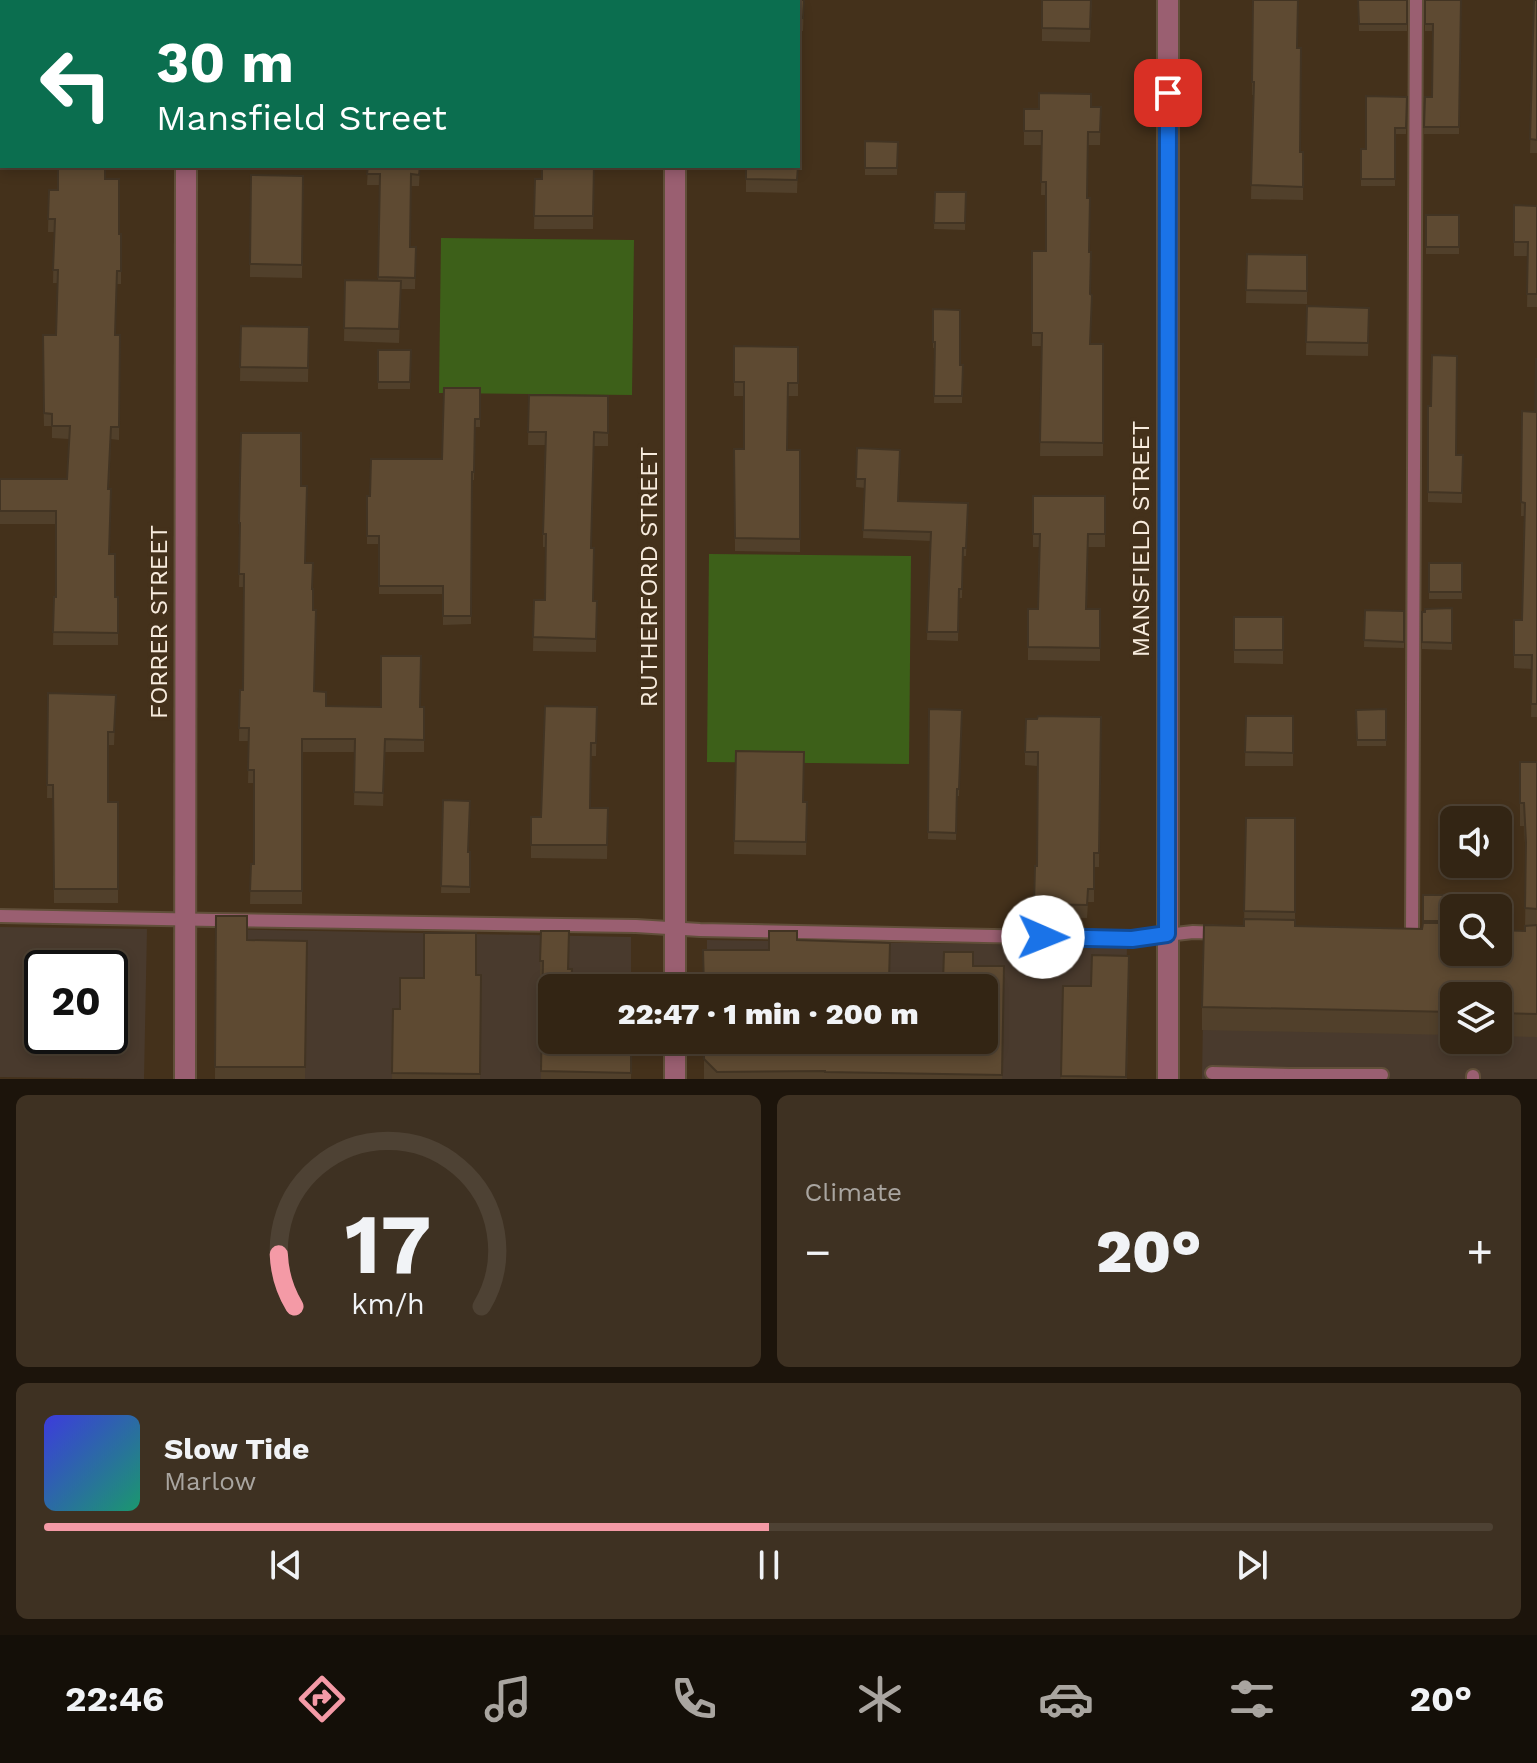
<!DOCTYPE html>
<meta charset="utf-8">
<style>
:root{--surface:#332514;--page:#3e3122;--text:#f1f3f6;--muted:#a9a5a0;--line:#4e4234;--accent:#f49aa6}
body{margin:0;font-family:"Work Sans",sans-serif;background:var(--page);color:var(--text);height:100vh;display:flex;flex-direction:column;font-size:30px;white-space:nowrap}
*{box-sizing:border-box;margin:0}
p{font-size:26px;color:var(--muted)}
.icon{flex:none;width:44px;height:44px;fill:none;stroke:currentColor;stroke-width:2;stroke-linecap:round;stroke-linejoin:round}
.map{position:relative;height:1079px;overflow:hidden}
.drawer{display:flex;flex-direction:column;gap:16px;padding:16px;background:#1c140b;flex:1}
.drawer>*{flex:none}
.banner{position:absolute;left:0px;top:0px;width:800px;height:168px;box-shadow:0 4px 12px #0003,0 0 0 2px var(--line);background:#0b6e4f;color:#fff;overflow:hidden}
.buttons{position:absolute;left:1440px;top:806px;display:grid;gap:16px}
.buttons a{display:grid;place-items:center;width:72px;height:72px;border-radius:12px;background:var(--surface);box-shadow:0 4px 12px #0003,0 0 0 2px var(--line);font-size:40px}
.speed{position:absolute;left:24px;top:950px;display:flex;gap:16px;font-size:40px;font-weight:700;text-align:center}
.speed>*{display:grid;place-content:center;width:104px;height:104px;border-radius:50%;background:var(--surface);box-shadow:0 4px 12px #0003,0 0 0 2px var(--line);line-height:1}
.speed .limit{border:4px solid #111;border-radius:12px;background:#fff;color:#111}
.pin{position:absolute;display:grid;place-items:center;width:68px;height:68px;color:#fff;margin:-34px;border-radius:16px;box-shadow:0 4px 12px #0006}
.me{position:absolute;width:88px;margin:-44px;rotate:91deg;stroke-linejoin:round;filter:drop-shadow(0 0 6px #0008)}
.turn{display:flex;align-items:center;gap:28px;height:168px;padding:0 24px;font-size:36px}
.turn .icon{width:104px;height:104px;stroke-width:2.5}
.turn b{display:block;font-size:56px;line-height:68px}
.big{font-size:60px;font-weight:800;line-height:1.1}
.drawer .card{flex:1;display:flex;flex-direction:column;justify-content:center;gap:12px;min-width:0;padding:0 28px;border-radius:12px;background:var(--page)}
.drawer .dial{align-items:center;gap:0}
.dial svg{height:208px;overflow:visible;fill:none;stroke:var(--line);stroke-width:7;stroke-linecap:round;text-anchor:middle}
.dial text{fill:var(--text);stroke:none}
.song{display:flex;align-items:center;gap:24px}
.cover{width:96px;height:96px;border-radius:12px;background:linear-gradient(135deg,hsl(240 70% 55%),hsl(160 70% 35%))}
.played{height:8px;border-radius:4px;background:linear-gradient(90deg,var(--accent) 50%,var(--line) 50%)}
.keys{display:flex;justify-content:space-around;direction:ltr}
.heat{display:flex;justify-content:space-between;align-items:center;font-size:44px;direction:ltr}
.drawer .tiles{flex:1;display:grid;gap:16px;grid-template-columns:1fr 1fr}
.card:last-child{grid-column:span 2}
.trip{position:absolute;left:538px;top:974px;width:460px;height:80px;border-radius:12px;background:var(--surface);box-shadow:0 4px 12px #0003,0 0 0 2px var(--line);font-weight:800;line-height:80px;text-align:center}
.tabs{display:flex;height:128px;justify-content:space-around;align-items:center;background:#140f08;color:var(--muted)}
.tabs .icon{width:56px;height:56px}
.tabs .selected{color:var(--accent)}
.tabs b{font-size:36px;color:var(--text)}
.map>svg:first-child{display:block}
.commercial{fill:#493a2d;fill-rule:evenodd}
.green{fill:#3d6019}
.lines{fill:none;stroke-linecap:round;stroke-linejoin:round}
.service-casing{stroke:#614f3a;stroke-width:16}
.minor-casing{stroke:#614f3a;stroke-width:24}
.service{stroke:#9a5f71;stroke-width:12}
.minor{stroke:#9a5f71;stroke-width:20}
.wall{fill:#51402b}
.building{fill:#5e4a32;stroke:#423423;stroke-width:2}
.route-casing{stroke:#114b97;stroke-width:20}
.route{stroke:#1a73e8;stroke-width:14}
.labels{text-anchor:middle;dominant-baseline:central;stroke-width:8;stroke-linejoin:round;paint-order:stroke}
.street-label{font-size:24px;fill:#f7ebdd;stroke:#44311b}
</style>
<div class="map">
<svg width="1537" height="1079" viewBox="0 0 1537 1079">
<rect width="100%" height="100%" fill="#44311b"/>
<!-- commercial -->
<g class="commercial">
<path d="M0 927 147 929 144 1079 0 1077ZM42 968H110V1036H42Z"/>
<path d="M218 929 631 937V988H552V1040L629 1079H215Z"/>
<path d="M707 940 1127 946 1124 1079H705L984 1040V988H707Z"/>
<path d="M1204 949 1537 954V1079H1202ZM1454 996H1498V1040H1454Z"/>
</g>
<!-- green -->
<g class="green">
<path d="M441 238 634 240 632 395 439 393Z"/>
<path d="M709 554 911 556 909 764 707 762Z"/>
</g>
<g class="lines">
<defs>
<g id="service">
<path d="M0 916 214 920 636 926 700 930 1132 939 1193 932 1220 933"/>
<path d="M1412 936 1416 0"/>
<path d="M1212 1073 1290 1075"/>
<path d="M1473 1076V1079"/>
<path d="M1290 1079V1075H1382"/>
</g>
<g id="minor">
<path d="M675 0V2"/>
<path d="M186 2V0"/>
<path d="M675 166V988"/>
<path d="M675 1040V1079"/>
<path d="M185 1079 186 166"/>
<path d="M1168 1079V0"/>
</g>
</defs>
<!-- service casing -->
<use href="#service" class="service-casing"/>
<!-- minor casing -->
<use href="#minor" class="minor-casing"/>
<!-- service -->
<use href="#service" class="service"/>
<!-- minor -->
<use href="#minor" class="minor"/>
</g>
<!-- wall -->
<g class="wall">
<path d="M804 0 803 31H798V2Z"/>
<path d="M1042 0H1092L1090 42 1042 41Z"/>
<path d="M1253 0 1298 48 1300 152H1303V200L1251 199 1253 95H1252Z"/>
<path d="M1358 0H1407V31H1359Z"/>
<path d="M1425 0H1461L1459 134H1424L1425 97H1432L1433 31H1425Z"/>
<path d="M1534 0H1537V153H1530Z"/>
<rect x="0" y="33" width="2" height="42"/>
<path d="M1407 97 1406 134H1395V186H1361V149H1366Z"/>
<path d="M1101 107 1100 145H1088L1087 198 1091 344H1103V456H1040L1042 346H1032V251H1046V195H1041L1042 145H1024V109Z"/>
<path d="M865 141 898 142 897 175H865Z"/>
<path d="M368 166H420L419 186H411L410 247H416L415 289H401L399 343 344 341 345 280 378 281 380 185H367Z"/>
<path d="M594 166 593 229H534L535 179H542Z"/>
<path d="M746 166H798L797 193 746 192Z"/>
<path d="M251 175 303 176 302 278 250 277Z"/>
<path d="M105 179 119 234H121V284H117L115 335H120L119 440 111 439 109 489 110 554 115 597H118V645H53L54 597H56V524H0V479H67L69 439 52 438V426H44L43 387 56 335 58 283H53L54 232H48L49 190H58Z"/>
<path d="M935 192H966L965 230 934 229Z"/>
<path d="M1514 205 1537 206V307H1527L1528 256H1514Z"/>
<rect x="1426" y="215" width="33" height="39"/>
<path d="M1247 254 1307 255V304L1246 303Z"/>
<path d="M1307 306 1369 308 1368 356 1306 355Z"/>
<path d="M933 309 960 365H963L962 403H934L935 348H933Z"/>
<path d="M241 326 309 327 308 382 240 381Z"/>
<path d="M734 346 798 347V396H788L787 450H800V552L735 551 734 449H744V396H734Z"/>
<path d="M378 350H411L410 389H378Z"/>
<path d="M1537 359V717H1531L1532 669 1514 668V620H1522L1524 516H1521L1522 411 1535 412Z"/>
<path d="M480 388V427H475L474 480H472L471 624 443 625V594H379V544H367V496H370L442 459Z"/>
<path d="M529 395 608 396V446H594L591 548 594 601H597L596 652 533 651 534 600H545L546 547H543V534L545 445H528Z"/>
<path d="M1428 406 1456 455H1463L1462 503 1428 502Z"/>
<path d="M857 448 899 501 968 503 966 556H963L962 598H959L958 641 927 640 930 541 863 538 865 488 856 487Z"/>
<path d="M301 486 306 563 312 589 314 691 326 706 424 707V752H385L383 806 354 805 355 752H302V904H250L251 864H254V783H248L249 741H239L240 690H243L244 587H239L240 535H239V523Z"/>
<path d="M1033 496H1105V547H1088L1087 609H1100V661L1028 660V609H1038L1039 547H1033Z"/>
<rect x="1429" y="563" width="33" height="36"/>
<path d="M1452 608V650L1422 649V612Z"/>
<path d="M1365 610 1404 611V648L1364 647Z"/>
<path d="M1234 617H1283V664L1234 663Z"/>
<path d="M48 693 116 695 114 745H108V802H118V903H54L53 798H47Z"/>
<path d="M597 707 596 756H591L590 808H608L607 859 531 858V817H541Z"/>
<path d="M929 709 962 710 959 796H957L956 840 928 839Z"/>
<path d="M1386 709V746H1357L1356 710Z"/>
<path d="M1246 716H1293V766H1245Z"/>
<path d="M1101 717 1099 867H1094V902H1088L1087 918 1034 917 1035 866H1037V766L1025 765V752L1037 719Z"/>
<path d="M736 751 803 802H807L806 855 734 854Z"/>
<path d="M1520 762H1537V1037L1498 1036V996H1454V1035L1202 1030V1007L1244 926 1246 818H1295V926L1422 929 1423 895H1454L1453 929 1525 931 1526 862 1524 826H1520Z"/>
<path d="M443 800 469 852H470V893H441Z"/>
<path d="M216 916 247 940 307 941 305 1079H215Z"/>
<path d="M541 931 552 1040H632L631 1079H541L542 979 540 978Z"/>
<path d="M797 940 890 981 943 982 973 966H1004L1002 1079H704V988L769 950Z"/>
<path d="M1129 956 1127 1079H1061L1063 986H1091Z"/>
<path d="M476 975H481L480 1079H392L393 1009H400L424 978Z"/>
</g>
<!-- building -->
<g class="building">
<rect x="63" y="0" width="56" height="2"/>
<rect x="254" y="0" width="48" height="2"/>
<rect x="386" y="0" width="28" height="2"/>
<rect x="464" y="0" width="140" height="2"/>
<path d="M752 0H804L803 18 798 17V2H752Z"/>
<path d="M1042 0H1091L1090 29 1042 28Z"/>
<path d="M1253 0H1298L1297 48H1301L1300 152H1303V187L1251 185 1254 82H1252Z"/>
<path d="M1358 0H1407V24H1359Z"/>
<path d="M1425 0H1461L1459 127H1424L1425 97H1432L1433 24H1425Z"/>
<path d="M1534 0H1537V140L1530 139Z"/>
<rect x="0" y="33" width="2" height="29"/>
<path d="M1039 93 1091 94V107H1101L1100 132H1088L1087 198H1090L1089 252H1091L1090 294 1092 295 1090 344H1103V443L1040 442 1042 333H1032V251H1046V182H1041L1042 131H1024V109H1039Z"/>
<path d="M1366 96 1407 97 1406 128H1395V179H1361V149H1366Z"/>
<path d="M865 141 898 142 897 168H865Z"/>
<path d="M58 166H105V179H119V234H121V271H117L115 335H120L119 427H111L108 489H111L109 554H115V597H118V633L53 632 54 597H56V511H0V479H67L70 426H52V414L44 413 43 335H56L58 270H53L55 219H48L49 190H58Z"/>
<path d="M368 166H420L419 175 411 174 410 247H416L415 278 378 277 380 174H367Z"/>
<path d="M542 166H594L593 216H534L535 179H542Z"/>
<path d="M746 166H798L797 180 746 179Z"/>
<path d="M251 175 303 176 302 265 250 264Z"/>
<path d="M935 192H966L965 223H934Z"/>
<path d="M1514 205 1537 206V294H1527L1528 242H1514Z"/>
<rect x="1426" y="215" width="33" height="32"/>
<path d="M1247 254 1307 255V291L1246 290Z"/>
<path d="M345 280 401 281 399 329 344 328Z"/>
<path d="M1307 306 1369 308 1368 343 1306 342Z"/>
<path d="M933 309 960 310V365H963L962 396H934L935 342H933Z"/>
<path d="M241 326 309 327 308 368 240 367Z"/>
<path d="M734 346 798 347V383H788L787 450H800V539L735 538 734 449H744V382H734Z"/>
<path d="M378 350H411L410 382H378Z"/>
<path d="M1432 355 1457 356 1456 455H1463L1462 493 1428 492V406H1431Z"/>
<path d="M1536 359H1537V704H1531L1532 655H1514V620H1522L1525 503 1521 502 1522 411 1535 412Z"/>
<path d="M444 388H480V419H475L474 472H472L471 616H443V586H379V536H367V496H370L371 459H442Z"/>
<path d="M529 395 608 396V433L594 432 591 548H594L593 601H597L596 639 533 637 534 600H545L546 534H543L546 432H528Z"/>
<path d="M241 433H301V486H307L305 563H313L312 589H313V610H316L314 691 326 692V706L381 707V656H421L420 707H424V740L385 739 383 793 354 792 355 739H302V891H250L251 864H254V770H248L249 728H239L240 690H243L244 574H239L240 523H239Z"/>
<path d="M857 448 900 450 898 501 968 503 966 548H963L962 589H959L958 632H927L931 532 863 530 865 479H856Z"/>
<path d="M1033 496H1105V534H1088L1086 609H1100V648L1028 647V609H1038L1040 534H1033Z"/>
<rect x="1429" y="563" width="33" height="29"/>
<path d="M1452 608V643L1422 642V612H1425V609Z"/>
<path d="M1365 610 1404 611V642L1364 640Z"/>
<rect x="1234" y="617" width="49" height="33"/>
<path d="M48 693 116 695 114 732H108V802H118V889H54L53 785H47Z"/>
<path d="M545 706 597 707 596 743H591L590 808H608L607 845H531V817H541Z"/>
<path d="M929 709 962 710 959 789H957L956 833 928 832Z"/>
<path d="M1386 709V740H1357L1356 710Z"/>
<path d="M1038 716 1101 717 1099 853H1094V889H1088L1087 905 1034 904 1035 866H1037L1038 752H1025L1026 719H1037Z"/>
<path d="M1246 716H1293V753L1245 752Z"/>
<path d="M736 751 804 752 803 802H807L806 842 734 841Z"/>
<path d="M1520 762H1537V909L1525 908 1526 842 1524 803H1520Z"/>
<path d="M443 800 470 801 468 852H470V887L441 886Z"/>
<path d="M1246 818H1295V912L1244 911Z"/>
<path d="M1423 895H1454L1453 921H1423Z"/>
<path d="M216 916H247V940L307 941 305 1067H215Z"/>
<path d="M1244 919 1295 920V926L1422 929 1423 923H1453L1454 952H1498V930L1525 931V926L1537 925V1014L1498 1013V996H1454V1012L1202 1007 1204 925 1244 926Z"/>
<path d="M541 931H569L568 969H572L571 988H552V1040H631V1073L541 1071 543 961H540Z"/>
<path d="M769 931H797V940L890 943 889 981 943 982 944 952H973V966H1004L1002 1075 825 1072V1071L717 1072 704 1059V1040H984V988H704L703 950H769Z"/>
<path d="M424 933H476V975H481L480 1074 392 1073 393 1009H400V978H424Z"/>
<path d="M1092 955 1129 956 1126 1077 1061 1076 1063 986H1091Z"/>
</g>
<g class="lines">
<defs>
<path id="route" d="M1043 937 1132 939 1167 934 1168 93"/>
</defs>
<!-- route casing -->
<use href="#route" class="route-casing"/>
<!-- route -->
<use href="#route" class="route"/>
</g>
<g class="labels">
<!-- street labels -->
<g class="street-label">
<text transform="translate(1141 539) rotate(-90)">MANSFIELD STREET</text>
<text transform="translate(649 577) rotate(-90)">RUTHERFORD STREET</text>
<text transform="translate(159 622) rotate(-90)">FORRER STREET</text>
</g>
</g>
</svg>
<div class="buttons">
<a><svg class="icon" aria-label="sound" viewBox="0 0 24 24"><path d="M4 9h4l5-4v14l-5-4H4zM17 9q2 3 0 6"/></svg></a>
<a><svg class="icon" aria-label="search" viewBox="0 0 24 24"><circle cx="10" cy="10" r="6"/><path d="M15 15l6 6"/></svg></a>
<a><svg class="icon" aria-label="layers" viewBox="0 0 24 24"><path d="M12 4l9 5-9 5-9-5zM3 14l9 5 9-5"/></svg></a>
</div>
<div class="speed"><div class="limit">20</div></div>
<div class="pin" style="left:1168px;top:93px;background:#d93025"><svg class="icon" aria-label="arrive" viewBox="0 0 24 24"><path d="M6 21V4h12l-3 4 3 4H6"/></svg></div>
<svg class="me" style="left:1043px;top:937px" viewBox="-20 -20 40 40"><circle r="19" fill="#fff"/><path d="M0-13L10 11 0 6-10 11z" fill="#1a73e8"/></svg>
<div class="trip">22:47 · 1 min · 200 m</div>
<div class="banner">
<div class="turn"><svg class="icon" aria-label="left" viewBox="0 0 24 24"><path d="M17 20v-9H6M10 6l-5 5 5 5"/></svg><div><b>30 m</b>Mansfield Street</div></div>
</div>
</div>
<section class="drawer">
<div class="tiles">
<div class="card dial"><svg viewBox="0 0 100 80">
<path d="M14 69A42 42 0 1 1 86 69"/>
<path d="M14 69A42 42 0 0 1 8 49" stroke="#f49aa6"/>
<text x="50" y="56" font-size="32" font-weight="700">17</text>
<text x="50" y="72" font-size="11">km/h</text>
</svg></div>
<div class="card"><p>Climate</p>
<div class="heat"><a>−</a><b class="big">20°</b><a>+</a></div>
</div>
<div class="card">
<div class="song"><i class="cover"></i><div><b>Slow Tide</b><p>Marlow</p></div></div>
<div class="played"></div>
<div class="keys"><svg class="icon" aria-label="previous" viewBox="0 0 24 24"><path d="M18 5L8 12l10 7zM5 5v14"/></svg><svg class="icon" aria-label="pause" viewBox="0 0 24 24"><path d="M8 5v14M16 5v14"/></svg><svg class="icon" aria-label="next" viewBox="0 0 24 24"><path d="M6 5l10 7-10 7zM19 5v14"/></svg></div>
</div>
</div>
</section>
<nav class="tabs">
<b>22:46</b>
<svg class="icon selected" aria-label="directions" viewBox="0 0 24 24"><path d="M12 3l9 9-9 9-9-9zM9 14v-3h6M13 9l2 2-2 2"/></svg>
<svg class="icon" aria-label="music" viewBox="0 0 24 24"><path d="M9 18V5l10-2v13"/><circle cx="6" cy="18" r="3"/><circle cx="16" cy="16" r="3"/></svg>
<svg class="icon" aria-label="phone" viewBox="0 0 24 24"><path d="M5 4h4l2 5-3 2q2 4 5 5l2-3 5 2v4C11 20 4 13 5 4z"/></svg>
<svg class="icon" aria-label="climate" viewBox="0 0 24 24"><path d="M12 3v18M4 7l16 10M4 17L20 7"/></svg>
<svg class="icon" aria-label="car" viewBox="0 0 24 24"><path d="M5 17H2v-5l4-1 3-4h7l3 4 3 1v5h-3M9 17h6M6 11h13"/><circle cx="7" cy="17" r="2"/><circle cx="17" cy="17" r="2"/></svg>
<svg class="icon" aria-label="filters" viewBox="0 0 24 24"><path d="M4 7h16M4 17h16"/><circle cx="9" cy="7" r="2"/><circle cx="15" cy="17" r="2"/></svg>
<b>20°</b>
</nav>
